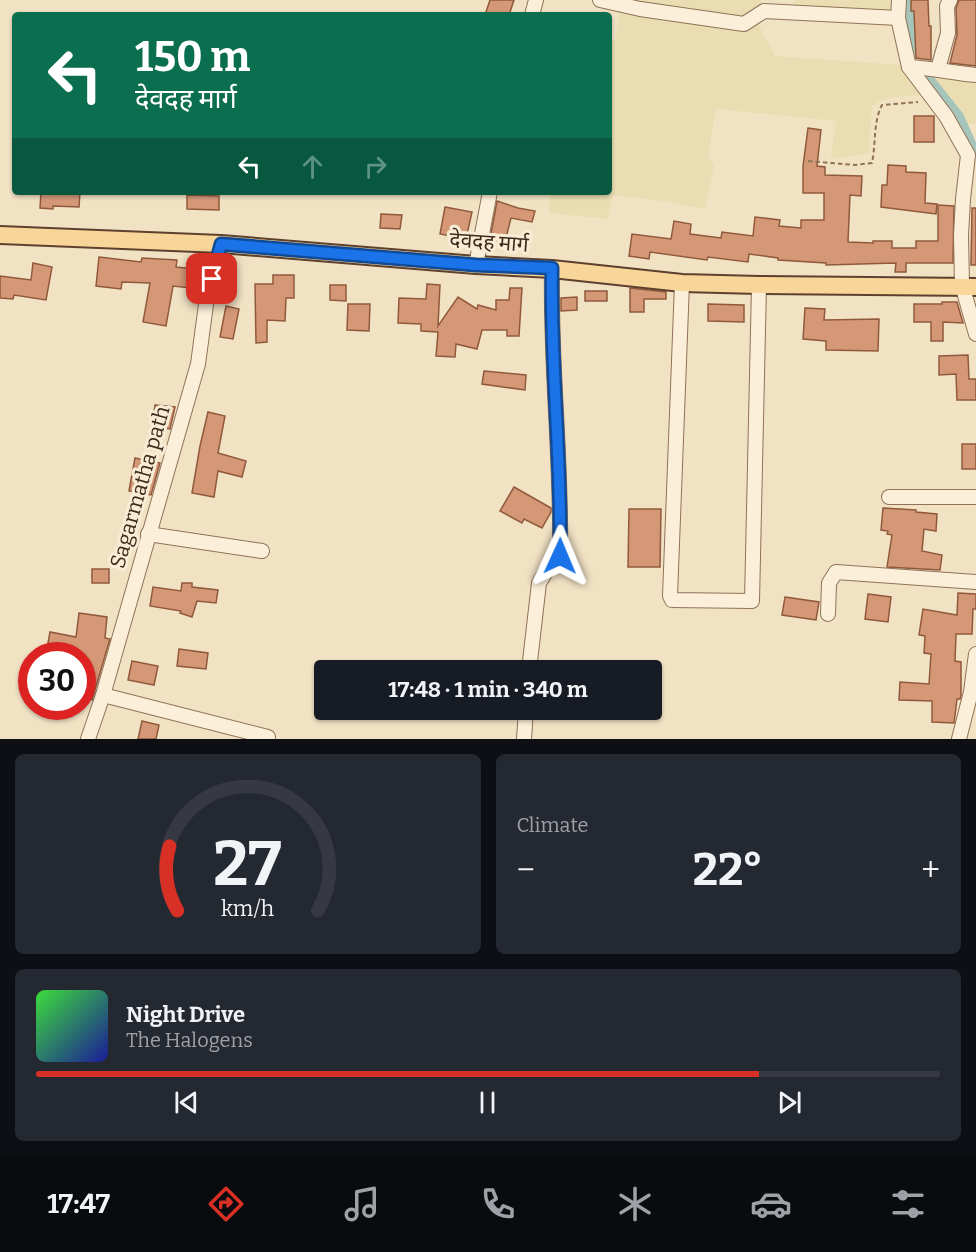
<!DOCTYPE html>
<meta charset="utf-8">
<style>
:root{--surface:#171b24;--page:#242831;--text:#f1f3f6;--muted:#9ea1a6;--line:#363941;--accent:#d93025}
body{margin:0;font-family:Bitter,"Noto Sans Devanagari",serif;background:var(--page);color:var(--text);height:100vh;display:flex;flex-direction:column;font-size:22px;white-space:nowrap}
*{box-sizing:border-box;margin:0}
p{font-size:20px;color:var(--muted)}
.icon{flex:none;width:33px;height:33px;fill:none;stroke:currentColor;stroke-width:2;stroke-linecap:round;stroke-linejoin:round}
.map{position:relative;height:739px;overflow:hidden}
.sheet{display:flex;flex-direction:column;gap:15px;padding:15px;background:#0d0f14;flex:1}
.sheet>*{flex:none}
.top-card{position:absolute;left:12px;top:12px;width:600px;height:183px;border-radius:6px;box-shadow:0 2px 4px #0004;background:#0b6e4f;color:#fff;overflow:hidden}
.speed{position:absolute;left:18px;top:642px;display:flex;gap:12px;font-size:30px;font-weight:700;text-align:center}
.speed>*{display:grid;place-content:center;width:78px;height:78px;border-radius:50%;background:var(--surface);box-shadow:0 2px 4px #0004;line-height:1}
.speed .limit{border:9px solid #d22;background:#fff;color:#111}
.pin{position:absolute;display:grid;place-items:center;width:51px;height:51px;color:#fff;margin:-26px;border-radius:12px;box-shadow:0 3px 9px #0006}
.me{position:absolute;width:66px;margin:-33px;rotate:1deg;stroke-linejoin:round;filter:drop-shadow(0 0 4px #0008)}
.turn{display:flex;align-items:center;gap:21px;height:126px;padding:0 24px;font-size:27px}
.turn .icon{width:78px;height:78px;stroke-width:2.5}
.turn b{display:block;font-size:42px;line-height:51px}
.lanes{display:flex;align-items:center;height:57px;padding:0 24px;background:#0003;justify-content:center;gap:30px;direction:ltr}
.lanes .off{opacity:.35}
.big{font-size:45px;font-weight:700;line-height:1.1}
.sheet .tile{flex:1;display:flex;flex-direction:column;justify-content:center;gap:9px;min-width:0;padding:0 21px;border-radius:9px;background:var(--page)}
.sheet .dial{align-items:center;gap:0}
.dial svg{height:156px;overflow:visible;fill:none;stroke:var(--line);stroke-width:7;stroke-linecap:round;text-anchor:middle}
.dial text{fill:var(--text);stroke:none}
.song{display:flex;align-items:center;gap:18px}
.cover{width:72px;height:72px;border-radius:9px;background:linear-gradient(135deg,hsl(120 70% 55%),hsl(240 70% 35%))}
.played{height:6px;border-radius:3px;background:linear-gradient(90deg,var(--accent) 80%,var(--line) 80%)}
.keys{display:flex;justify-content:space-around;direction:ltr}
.heat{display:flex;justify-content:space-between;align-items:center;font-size:33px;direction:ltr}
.sheet .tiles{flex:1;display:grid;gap:15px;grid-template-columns:1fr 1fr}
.tile:last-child{grid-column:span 2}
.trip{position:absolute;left:314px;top:660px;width:348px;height:60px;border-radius:6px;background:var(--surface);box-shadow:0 2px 4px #0004;font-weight:700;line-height:60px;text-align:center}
.dock{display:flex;height:96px;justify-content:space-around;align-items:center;background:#090b0e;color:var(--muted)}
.dock .icon{width:42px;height:42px}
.dock .on{color:var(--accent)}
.dock b{font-size:27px;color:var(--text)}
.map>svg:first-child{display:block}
.farmland{fill:#e9ddb1}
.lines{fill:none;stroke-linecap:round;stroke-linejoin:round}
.canal{stroke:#a6c5ba;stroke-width:14}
.building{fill:#d49877;stroke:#91593c;stroke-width:1.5}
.minor-casing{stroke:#8f7258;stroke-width:16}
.major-casing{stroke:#5d402d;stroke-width:20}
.path{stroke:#8f7258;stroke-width:2;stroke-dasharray:4.5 3;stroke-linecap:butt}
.minor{stroke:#fcefd9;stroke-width:14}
.major{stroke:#f8d599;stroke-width:16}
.route-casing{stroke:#114b97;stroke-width:15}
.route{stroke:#1a73e8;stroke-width:10}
.labels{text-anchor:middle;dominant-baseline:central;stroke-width:6;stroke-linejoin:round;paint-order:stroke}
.street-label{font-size:21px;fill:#3e2b1e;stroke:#f9ecd5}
</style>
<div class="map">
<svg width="976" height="739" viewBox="0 0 976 739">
<rect width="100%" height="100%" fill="#f2e2c4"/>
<!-- farmland -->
<g class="farmland">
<path d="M614 0H762L761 7 752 13 775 56 900 65 921 95 886 98 872 106 869 153 831 159 836 121 716 109 708 157 714 167 705 209 670 202 613 195 608 219 549 213 550 192H609V40H615L621 2Z"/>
<path d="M795 0H890L891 14 794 10Z"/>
<path d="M916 71 976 77V123L959 127Z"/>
</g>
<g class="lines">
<!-- canal -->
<g class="canal">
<path d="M906 0 910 49"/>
<path d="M925 77 957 117 970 146V151"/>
</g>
</g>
<!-- building -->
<g class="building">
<path d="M490 0H514L509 15H485Z"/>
<path d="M911 0H928L929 26H931V60L916 58 914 11H911Z"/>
<path d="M959 0H976V66L950 63 957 35 956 8Z"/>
<rect x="914" y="116" width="20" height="26"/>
<path d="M808 128 821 130 817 166 825 167V175L862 176 861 196 850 195 848 242 873 243V241H892V248H916V241H938V205L954 206 953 263H906V272H895L896 263 826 265V263L778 260V258L749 254 748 262 708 257 707 260 650 252 649 259 629 256 632 234 671 239 674 221 691 224 690 234 721 238 722 232 753 236 755 217 780 220 779 226 801 228V220H824V193H803V166Z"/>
<path d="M888 165 906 166V172L926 173 925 203 937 204 936 214 881 207 882 185H887Z"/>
<path d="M41 192H80L79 207 53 206V209L40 208Z"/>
<path d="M187 195 219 196V210L187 209Z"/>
<path d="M497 201 518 208 535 211 532 222 511 218 505 242 490 239Z"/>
<path d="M445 207 472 212 466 239 440 234Z"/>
<path d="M972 208H976V265H971Z"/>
<path d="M381 214 402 215 400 229 380 228Z"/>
<path d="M99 257 141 262 142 258 177 260 176 267 205 270 200 289 173 286 166 326 143 322 150 283 122 282 121 289 96 286Z"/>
<path d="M33 263 52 267 46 300 14 295 13 299 0 298V276L31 280Z"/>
<path d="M273 275H294V298H286L285 321 267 320V342L256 343 255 284H273Z"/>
<path d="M427 284 440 285 438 326 458 297 477 309 478 305 496 310V300H509L510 288H522L519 336H507V330H482L477 349 456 344 455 357 436 356 438 332 421 331V324L398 323 399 298 426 299Z"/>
<path d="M330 285H346V301L330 300Z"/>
<path d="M630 288 666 292V299H644V312H630Z"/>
<rect x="585" y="291" width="22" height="10"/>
<path d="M577 297V310L561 311V298Z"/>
<path d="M942 302H957L963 323 943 322V341H931V322H914V304H942Z"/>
<path d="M348 304H370L369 331 347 330Z"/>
<path d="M708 304 744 305V322L708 321Z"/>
<path d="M226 306 239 309 233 339 220 337Z"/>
<path d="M805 308 825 309 824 320 879 319 878 351 826 350V341L803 339Z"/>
<path d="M968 355 969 379H976V400H957L956 374 939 375V356Z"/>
<path d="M484 371 526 375 525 390 482 384Z"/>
<path d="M155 405 175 407 170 429 152 427Z"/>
<path d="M208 412 225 416 218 453 246 461 242 477 218 471 214 497 192 493 200 446Z"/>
<rect x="962" y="444" width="14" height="25"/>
<path d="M135 458 160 463 151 495 129 491Z"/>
<path d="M514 487 551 508V512L542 528 524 519 522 523 500 511Z"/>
<path d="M883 508 916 510V512L937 514 936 531 924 529 922 551 942 555 940 570 887 567 892 535 887 534 888 531 881 530Z"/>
<path d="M629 509H661L660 567H628Z"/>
<rect x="92" y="569" width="17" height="14"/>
<path d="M182 583H192V587L218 590 216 603 197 601 192 617 180 613 181 611 150 606 153 587 181 591Z"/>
<path d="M958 593 976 594V609H973L972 634H956L955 661 961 662V696L960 699H957L954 723 932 722V701L899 700 900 682 929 684 931 654 924 653 925 636 919 635 923 609 957 615Z"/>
<path d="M868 594 891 597 888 622 865 619Z"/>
<path d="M785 597 819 602 816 620 782 615Z"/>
<path d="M79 613 107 617 105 638 110 639 92 700 82 698V656L46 654 50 632 76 637Z"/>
<path d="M179 649 208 653 206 669 177 666Z"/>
<path d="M132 661 158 666 154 685 128 680Z"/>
<path d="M142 721 159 725 156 739H138Z"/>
</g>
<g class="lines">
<defs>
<g id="minor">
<path d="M600 0 640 9 744 24 764 11 898 18"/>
<path d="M899 0 898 18 909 67 946 116 968 155 963 199 961 235 962 285 976 334"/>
<path d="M532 15 536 0"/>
<path d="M909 67C932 68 953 73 976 75"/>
<path d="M938 69 948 33 947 6 950 0"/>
<path d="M476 265 490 192"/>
<path d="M682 283 670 596 672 600 752 601 759 285"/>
<path d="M889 497H976"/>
<path d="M148 534 262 551"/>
<path d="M828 614 829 583 836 572 976 582"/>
<path d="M529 670 539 583 550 565 560 556C562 460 550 365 552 269"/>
<path d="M103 695 268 737"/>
<path d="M88 739 103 695 198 364 207 297 221 244"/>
<path d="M524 739 526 710"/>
<path d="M959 739 971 692 976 654"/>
</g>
<path id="major" d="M0 235 221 244 476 265 552 269 682 283 759 285 976 287"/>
</defs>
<!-- minor casing -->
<use href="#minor" class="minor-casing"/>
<!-- major casing -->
<use href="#major" class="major-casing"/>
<!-- path -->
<path class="path" d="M808 161 855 165 872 163C876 144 873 122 882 105L918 102"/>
<!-- minor -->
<use href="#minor" class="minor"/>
<!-- major -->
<use href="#major" class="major"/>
</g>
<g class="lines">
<defs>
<path id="route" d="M212 279 221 244 476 265 552 268C550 365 562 460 560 556"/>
</defs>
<!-- route casing -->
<use href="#route" class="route-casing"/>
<!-- route -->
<use href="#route" class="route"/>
</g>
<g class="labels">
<!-- street labels -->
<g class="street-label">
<text transform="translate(489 242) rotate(4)">देवदह मार्ग</text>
<text transform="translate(140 487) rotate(-74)">Sagarmatha path</text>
</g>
</g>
</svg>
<div class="speed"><div class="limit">30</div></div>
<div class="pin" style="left:212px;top:279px;background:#d93025"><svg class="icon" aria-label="arrive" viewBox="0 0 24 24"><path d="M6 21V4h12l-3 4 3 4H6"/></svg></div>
<svg class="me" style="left:560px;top:556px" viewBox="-20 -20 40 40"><path d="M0-17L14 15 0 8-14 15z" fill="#1a73e8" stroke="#fff" stroke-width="4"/></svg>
<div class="trip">17:48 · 1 min · 340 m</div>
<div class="top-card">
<div class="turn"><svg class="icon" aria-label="left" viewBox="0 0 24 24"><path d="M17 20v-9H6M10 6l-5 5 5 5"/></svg><div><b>150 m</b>देवदह मार्ग</div></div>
<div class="lanes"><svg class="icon" aria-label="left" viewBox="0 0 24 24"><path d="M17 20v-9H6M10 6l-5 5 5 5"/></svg><svg class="icon off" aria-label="ahead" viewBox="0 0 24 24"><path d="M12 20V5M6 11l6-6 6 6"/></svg><svg class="icon off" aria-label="right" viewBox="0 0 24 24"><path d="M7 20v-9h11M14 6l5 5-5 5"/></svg></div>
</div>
</div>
<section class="sheet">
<div class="tiles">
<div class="tile dial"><svg viewBox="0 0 100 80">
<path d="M14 69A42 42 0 1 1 86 69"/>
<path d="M14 69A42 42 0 0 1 10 36" stroke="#d93025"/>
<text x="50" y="56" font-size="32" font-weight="700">27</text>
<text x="50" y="72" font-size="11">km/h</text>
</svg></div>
<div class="tile"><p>Climate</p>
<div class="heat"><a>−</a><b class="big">22°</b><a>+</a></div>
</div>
<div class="tile">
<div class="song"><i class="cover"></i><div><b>Night Drive</b><p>The Halogens</p></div></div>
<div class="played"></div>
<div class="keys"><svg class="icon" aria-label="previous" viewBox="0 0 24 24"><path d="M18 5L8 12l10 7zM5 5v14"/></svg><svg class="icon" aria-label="pause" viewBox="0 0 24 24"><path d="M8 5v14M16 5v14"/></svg><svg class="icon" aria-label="next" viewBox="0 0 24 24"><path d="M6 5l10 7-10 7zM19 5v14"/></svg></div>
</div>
</div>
</section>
<nav class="dock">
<b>17:47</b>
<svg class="icon on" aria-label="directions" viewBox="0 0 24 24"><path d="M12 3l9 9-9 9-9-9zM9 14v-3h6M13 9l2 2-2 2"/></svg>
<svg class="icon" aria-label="music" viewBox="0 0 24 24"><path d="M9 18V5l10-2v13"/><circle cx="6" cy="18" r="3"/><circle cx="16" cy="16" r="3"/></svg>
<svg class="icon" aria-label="phone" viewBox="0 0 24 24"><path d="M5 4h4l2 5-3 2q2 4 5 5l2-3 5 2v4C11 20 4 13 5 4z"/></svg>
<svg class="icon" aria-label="climate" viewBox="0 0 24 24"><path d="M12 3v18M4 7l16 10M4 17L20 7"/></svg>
<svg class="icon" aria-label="car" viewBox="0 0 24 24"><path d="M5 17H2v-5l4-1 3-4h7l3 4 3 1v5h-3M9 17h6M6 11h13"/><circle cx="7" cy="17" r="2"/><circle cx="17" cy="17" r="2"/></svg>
<svg class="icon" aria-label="filters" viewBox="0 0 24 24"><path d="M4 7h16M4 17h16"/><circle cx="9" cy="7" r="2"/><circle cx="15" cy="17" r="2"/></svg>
</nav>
